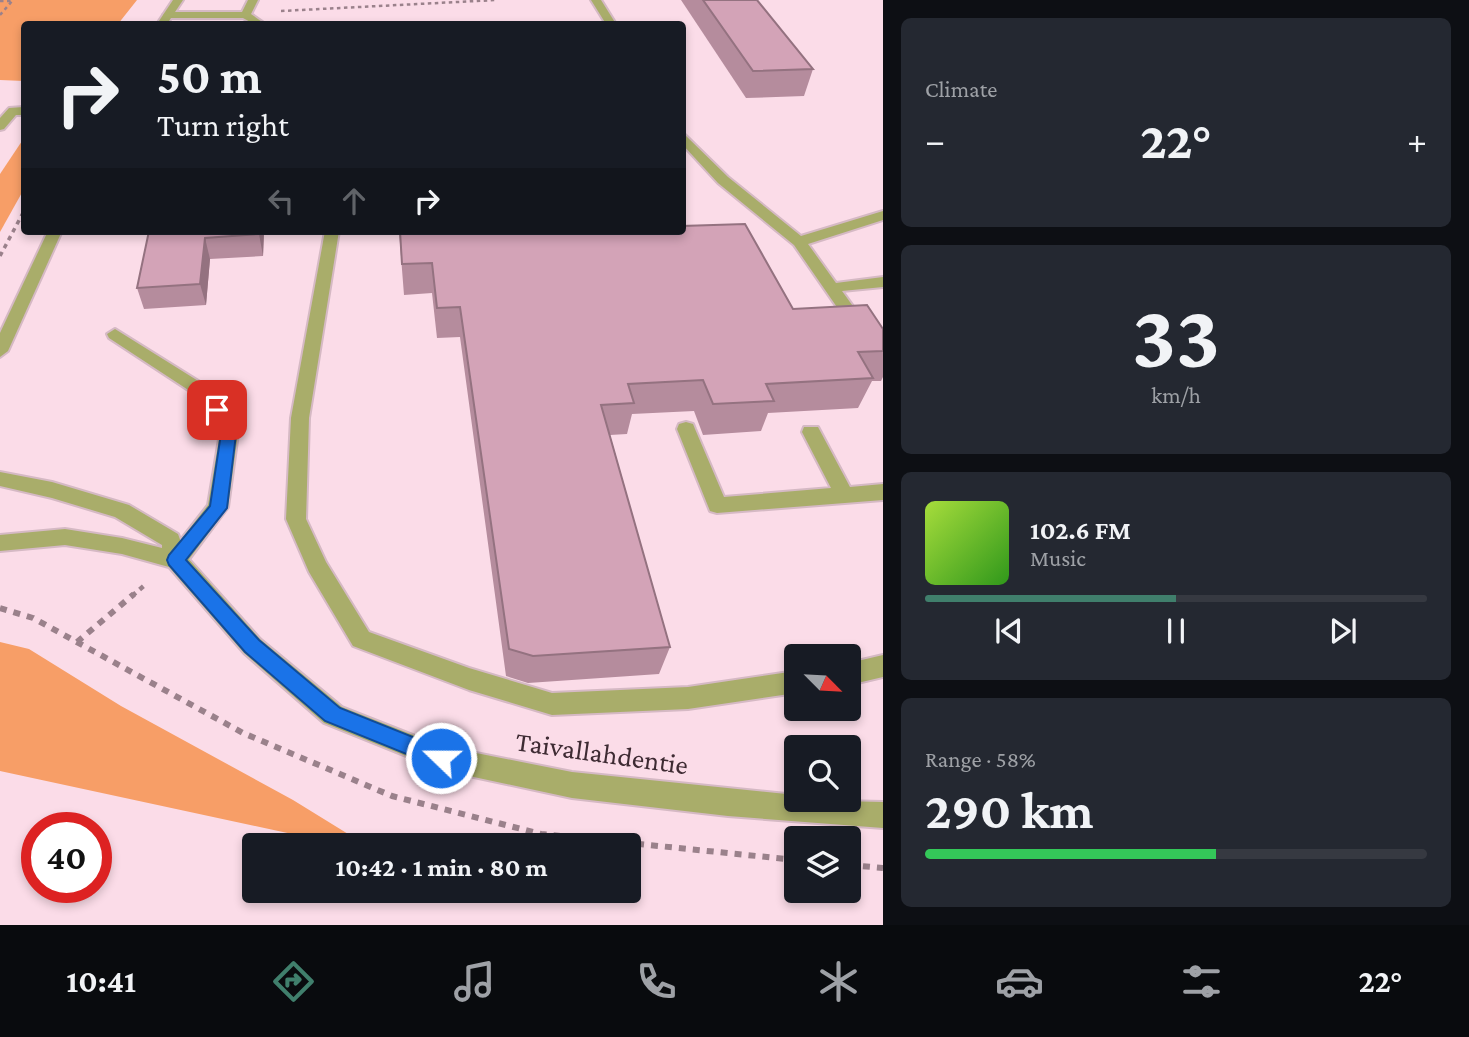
<!DOCTYPE html>
<meta charset="utf-8">
<style>
:root{--surface:#171b24;--page:#242831;--text:#f1f3f6;--muted:#9ea1a6;--line:#363941;--accent:#407f6c}
body{margin:0;font-family:"Crimson Pro",serif;background:var(--page);color:var(--text);height:100vh;display:flex;flex-direction:column;font-size:26px;white-space:nowrap}
*{box-sizing:border-box;margin:0}
p{font-size:23px;color:var(--muted)}
.icon{flex:none;width:38px;height:38px;fill:none;stroke:currentColor;stroke-width:2;stroke-linecap:round;stroke-linejoin:round}
.map{position:relative;flex:1;overflow:hidden}
.sheet{display:flex;flex-direction:column;gap:18px;padding:18px;background:#0d0f14;width:586px}
.sheet>*{flex:none}
.guide{position:absolute;left:21px;top:21px;width:665px;height:214px;border-radius:7px;box-shadow:0 4px 10px #0003;background:#171b24;color:var(--text);overflow:hidden}
.needle{width:46px;rotate:114deg}
.buttons{position:absolute;left:784px;top:644px;display:grid;gap:14px}
.buttons a{display:grid;place-items:center;width:77px;height:77px;border-radius:7px;background:var(--surface);box-shadow:0 4px 10px #0003;font-size:35px}
.speed{position:absolute;left:21px;top:812px;display:flex;gap:14px;font-size:35px;font-weight:700;text-align:center}
.speed>*{display:grid;place-content:center;width:91px;height:91px;border-radius:50%;background:var(--surface);box-shadow:0 4px 10px #0003;line-height:1}
.speed .limit{border:10px solid #d22;background:#fff;color:#111}
.pin{position:absolute;display:grid;place-items:center;width:60px;height:60px;color:#fff;margin:-30px;border-radius:14px;box-shadow:0 4px 10px #0006}
.me{position:absolute;width:77px;margin:-38px;rotate:292deg;stroke-linejoin:round;filter:drop-shadow(0 0 5px #0008)}
.turn{display:flex;align-items:center;gap:24px;height:147px;padding:0 21px;font-size:32px}
.turn .icon{width:91px;height:91px;stroke-width:2.5}
.turn b{display:block;font-size:49px;line-height:60px}
.lanes{display:flex;align-items:center;height:66px;padding:0 21px;background:#0003;justify-content:center;gap:35px;direction:ltr}
.lanes .off{opacity:.35}
.big{font-size:52px;font-weight:700;line-height:1.1}
.sheet .tile{flex:1;display:flex;flex-direction:column;justify-content:center;gap:10px;min-width:0;padding:0 24px;border-radius:10px;background:var(--page)}
.sheet .dial{align-items:center;gap:0}
.dial b{font-size:91px;line-height:1}
.song{display:flex;align-items:center;gap:21px}
.cover{width:84px;height:84px;border-radius:10px;background:linear-gradient(135deg,hsl(80 70% 55%),hsl(110 70% 35%))}
.played{height:7px;border-radius:4px;background:linear-gradient(90deg,var(--accent) 50%,var(--line) 50%)}
.keys{display:flex;justify-content:space-around;direction:ltr}
.heat{display:flex;justify-content:space-between;align-items:center;font-size:38px;direction:ltr}
.charge{height:10px;border-radius:5px;background:linear-gradient(90deg,#34c759 58%,var(--line) 0)}
.trip{position:absolute;left:242px;top:833px;width:399px;height:70px;border-radius:7px;background:var(--surface);box-shadow:0 4px 10px #0003;font-weight:700;line-height:70px;text-align:center}
.dock{display:flex;height:112px;justify-content:space-around;align-items:center;background:#090b0e;color:var(--muted)}
.dock .icon{width:49px;height:49px}
.dock .selected{color:var(--accent)}
.dock b{font-size:32px;color:var(--text)}
main{display:flex;flex:1;min-height:0}
.map>svg:first-child{display:block}
.green{fill:#f79e67}
.lines{fill:none;stroke-linecap:round;stroke-linejoin:round}
.service-casing{stroke:#d5b9c4;stroke-width:4}
.tertiary-casing{stroke:#d5b9c4;stroke-width:4}
.path-far3{stroke:#9a818b;stroke-width:2.5;stroke-dasharray:3.5 3.5;stroke-linecap:butt}
.path-far2{stroke:#9a818b;stroke-width:3.5;stroke-dasharray:4.5 4.5;stroke-linecap:butt}
.path-far1{stroke:#9a818b;stroke-width:4.5;stroke-dasharray:5 5;stroke-linecap:butt}
.path{stroke:#9a818b;stroke-width:6;stroke-dasharray:7 7;stroke-linecap:butt}
.service{fill:#a9ad6a;fill-rule:evenodd}
.tertiary{fill:#a9ad6a;fill-rule:evenodd}
.wall{fill:#b58c9d}
.shaded-wall{fill:#947280}
.building{fill:#d3a3b7;stroke:#947280;stroke-width:2}
.route{fill:#1a73e8;stroke:#114b97;stroke-width:2}
.labels{text-anchor:middle;dominant-baseline:central;stroke-width:5;stroke-linejoin:round;paint-order:stroke}
.near-street-label{font-size:28px;fill:#3e2b33;stroke:#fbdce8}
</style>
<main>
<div class="map">
<svg width="883" height="925" viewBox="0 0 883 925">
<rect width="100%" height="100%" fill="#fbdce8"/>
<!-- green -->
<g class="green">
<path d="M0 0H137L118 24H24V81L0 80Z"/>
<path d="M24 138V189L0 232V174Z"/>
<path d="M0 642 29 649 121 706 293 800 366 845H343L0 771Z"/>
</g>
<g class="lines">
<defs>
<g id="service">
<path d="M248 0H258L251 14 265 24H254L243 18H168L163 15 168 12H242Z"/>
<path d="M591 0H601L616 24H606Z"/>
<path d="M24 107V115H16L4 129 0 130V118L9 108Z"/>
<path d="M682 132 728 177 801 236 883 211V220L808 244 836 283 883 277V287L842 291 883 348V367L877 365 794 245 718 183 682 144Z"/>
<path d="M325 231H339L309 418 306 519 326 562 369 632 469 668 552 693 688 687 796 671V693L688 709 552 715 469 690 353 646 309 572 286 519 291 418Z"/>
<path d="M115 329 211 389 239 426 228 507 184 566 176 569 168 566 165 560 208 505 221 427 199 397 109 338 107 334Z"/>
<path d="M686 422 693 424 695 429 724 497 831 488 802 432 804 427H818L850 487 883 484V500L717 513 710 511 677 429 679 424Z"/>
<path d="M883 655V677L849 685V663Z"/>
</g>
<g id="tertiary">
<path d="M173 0H183L167 24H157Z"/>
<path d="M48 231H62L8 351 0 357V333Z"/>
<path d="M0 472 52 482 129 505 178 534 186 556 260 639 342 707 441 746 572 772 796 795V800L883 802V828L728 816 572 798 441 770 324 723 244 653 169 567 122 554 65 545 0 551V535L65 529 122 538 162 548V545L115 517 52 498 0 486Z"/>
</g>
</defs>
<!-- service casing -->
<use href="#service" class="service-casing"/>
<!-- tertiary casing -->
<use href="#tertiary" class="tertiary-casing"/>
<!-- path-far3 -->
<g class="path-far3">
<path d="M0 1H13"/>
<path d="M281 11 496 0"/>
<path d="M0 15 13 0"/>
</g>
<!-- path-far2 -->
<path class="path-far2" d="M0 256 24 211"/>
<!-- path-far1 -->
<path class="path-far1" d="M132 596 146 584"/>
<!-- path -->
<g class="path">
<path d="M0 608 33 618 243 733 392 796 541 834 796 860"/>
<path d="M77 642 134 594"/>
<path d="M849 865 883 868"/>
</g>
<!-- service -->
<use href="#service" class="service"/>
<!-- tertiary -->
<use href="#tertiary" class="tertiary"/>
</g>
<!-- wall -->
<g class="wall">
<path d="M681 0H757L813 69 804 96 746 98Z"/>
<path d="M149 231H264L263 256 210 259 206 305 144 309 137 288Z"/>
<path d="M399 231H682L793 309 883 329V377L881 381H872L858 408 768 413 761 431 703 435 694 411 632 414 627 434 610 435 670 647 659 674 528 683 506 676 460 337 437 338 432 293 404 295Z"/>
</g>
<!-- shaded-wall -->
<g class="shaded-wall">
<path d="M260 231H264L263 256 259 234Z"/>
<path d="M205 238 210 259 206 305 200 284Z"/>
</g>
<!-- building -->
<g class="building">
<path d="M703 0H757L813 69 753 71Z"/>
<path d="M745 224 793 309 867 305 883 329V351L858 352 873 378 766 384 774 401 713 404 703 380 628 384 634 403 601 405 670 647 533 656 509 649 460 307 437 308 432 263 402 264 400 231H682V226Z"/>
<path d="M149 231H260L259 234 205 238 200 284 137 288Z"/>
</g>
<!-- route -->
<path class="route" d="M217 404 223 406 237 426 227 508 186 560 259 640 340 708 448 751 451 758 448 765 441 768 325 721 245 652 169 565 167 560 169 555 210 506 222 427 210 410Z"/>
<g class="labels">
<!-- near-street labels -->
<g class="near-street-label">
<text transform="translate(602 753) rotate(8)">Taivallahdentie</text>
</g>
</g>
</svg>
<div class="buttons">
<a><svg class="needle" viewBox="-14 -14 28 28"><path d="M0-13l5 13h-10z" fill="#e53935"/><path d="M0 13l5-13h-10z" fill="#9ea1a6"/></svg></a>
<a><svg class="icon" aria-label="search" viewBox="0 0 24 24"><circle cx="10" cy="10" r="6"/><path d="M15 15l6 6"/></svg></a>
<a><svg class="icon" aria-label="layers" viewBox="0 0 24 24"><path d="M12 4l9 5-9 5-9-5zM3 14l9 5 9-5"/></svg></a>
</div>
<div class="speed"><div class="limit">40</div></div>
<div class="pin" style="left:217px;top:410px;background:#d93025"><svg class="icon" aria-label="arrive" viewBox="0 0 24 24"><path d="M6 21V4h12l-3 4 3 4H6"/></svg></div>
<svg class="me" style="left:441px;top:758px" viewBox="-20 -20 40 40"><circle r="17" fill="#1a73e8" stroke="#fff" stroke-width="3"/><path d="M0-11L8 9 0 5-8 9z" fill="#fff"/></svg>
<div class="trip">10:42 · 1 min · 80 m</div>
<div class="guide">
<div class="turn"><svg class="icon" aria-label="right" viewBox="0 0 24 24"><path d="M7 20v-9h11M14 6l5 5-5 5"/></svg><div><b>50 m</b>Turn right</div></div>
<div class="lanes"><svg class="icon off" aria-label="left" viewBox="0 0 24 24"><path d="M17 20v-9H6M10 6l-5 5 5 5"/></svg><svg class="icon off" aria-label="ahead" viewBox="0 0 24 24"><path d="M12 20V5M6 11l6-6 6 6"/></svg><svg class="icon" aria-label="right" viewBox="0 0 24 24"><path d="M7 20v-9h11M14 6l5 5-5 5"/></svg></div>
</div>
</div>
<section class="sheet">
<div class="tile"><p>Climate</p>
<div class="heat"><a>−</a><b class="big">22°</b><a>+</a></div>
</div>
<div class="tile dial"><b>33</b><p>km/h</p></div>
<div class="tile">
<div class="song"><i class="cover"></i><div><b>102.6 FM</b><p>Music</p></div></div>
<div class="played"></div>
<div class="keys"><svg class="icon" aria-label="previous" viewBox="0 0 24 24"><path d="M18 5L8 12l10 7zM5 5v14"/></svg><svg class="icon" aria-label="pause" viewBox="0 0 24 24"><path d="M8 5v14M16 5v14"/></svg><svg class="icon" aria-label="next" viewBox="0 0 24 24"><path d="M6 5l10 7-10 7zM19 5v14"/></svg></div>
</div>
<div class="tile"><p>Range · 58%</p><b class="big">290 km</b><div class="charge"></div></div>
</section>
</main>
<nav class="dock">
<b>10:41</b>
<svg class="icon selected" aria-label="directions" viewBox="0 0 24 24"><path d="M12 3l9 9-9 9-9-9zM9 14v-3h6M13 9l2 2-2 2"/></svg>
<svg class="icon" aria-label="music" viewBox="0 0 24 24"><path d="M9 18V5l10-2v13"/><circle cx="6" cy="18" r="3"/><circle cx="16" cy="16" r="3"/></svg>
<svg class="icon" aria-label="phone" viewBox="0 0 24 24"><path d="M5 4h4l2 5-3 2q2 4 5 5l2-3 5 2v4C11 20 4 13 5 4z"/></svg>
<svg class="icon" aria-label="climate" viewBox="0 0 24 24"><path d="M12 3v18M4 7l16 10M4 17L20 7"/></svg>
<svg class="icon" aria-label="car" viewBox="0 0 24 24"><path d="M5 17H2v-5l4-1 3-4h7l3 4 3 1v5h-3M9 17h6M6 11h13"/><circle cx="7" cy="17" r="2"/><circle cx="17" cy="17" r="2"/></svg>
<svg class="icon" aria-label="filters" viewBox="0 0 24 24"><path d="M4 7h16M4 17h16"/><circle cx="9" cy="7" r="2"/><circle cx="15" cy="17" r="2"/></svg>
<b>22°</b>
</nav>
